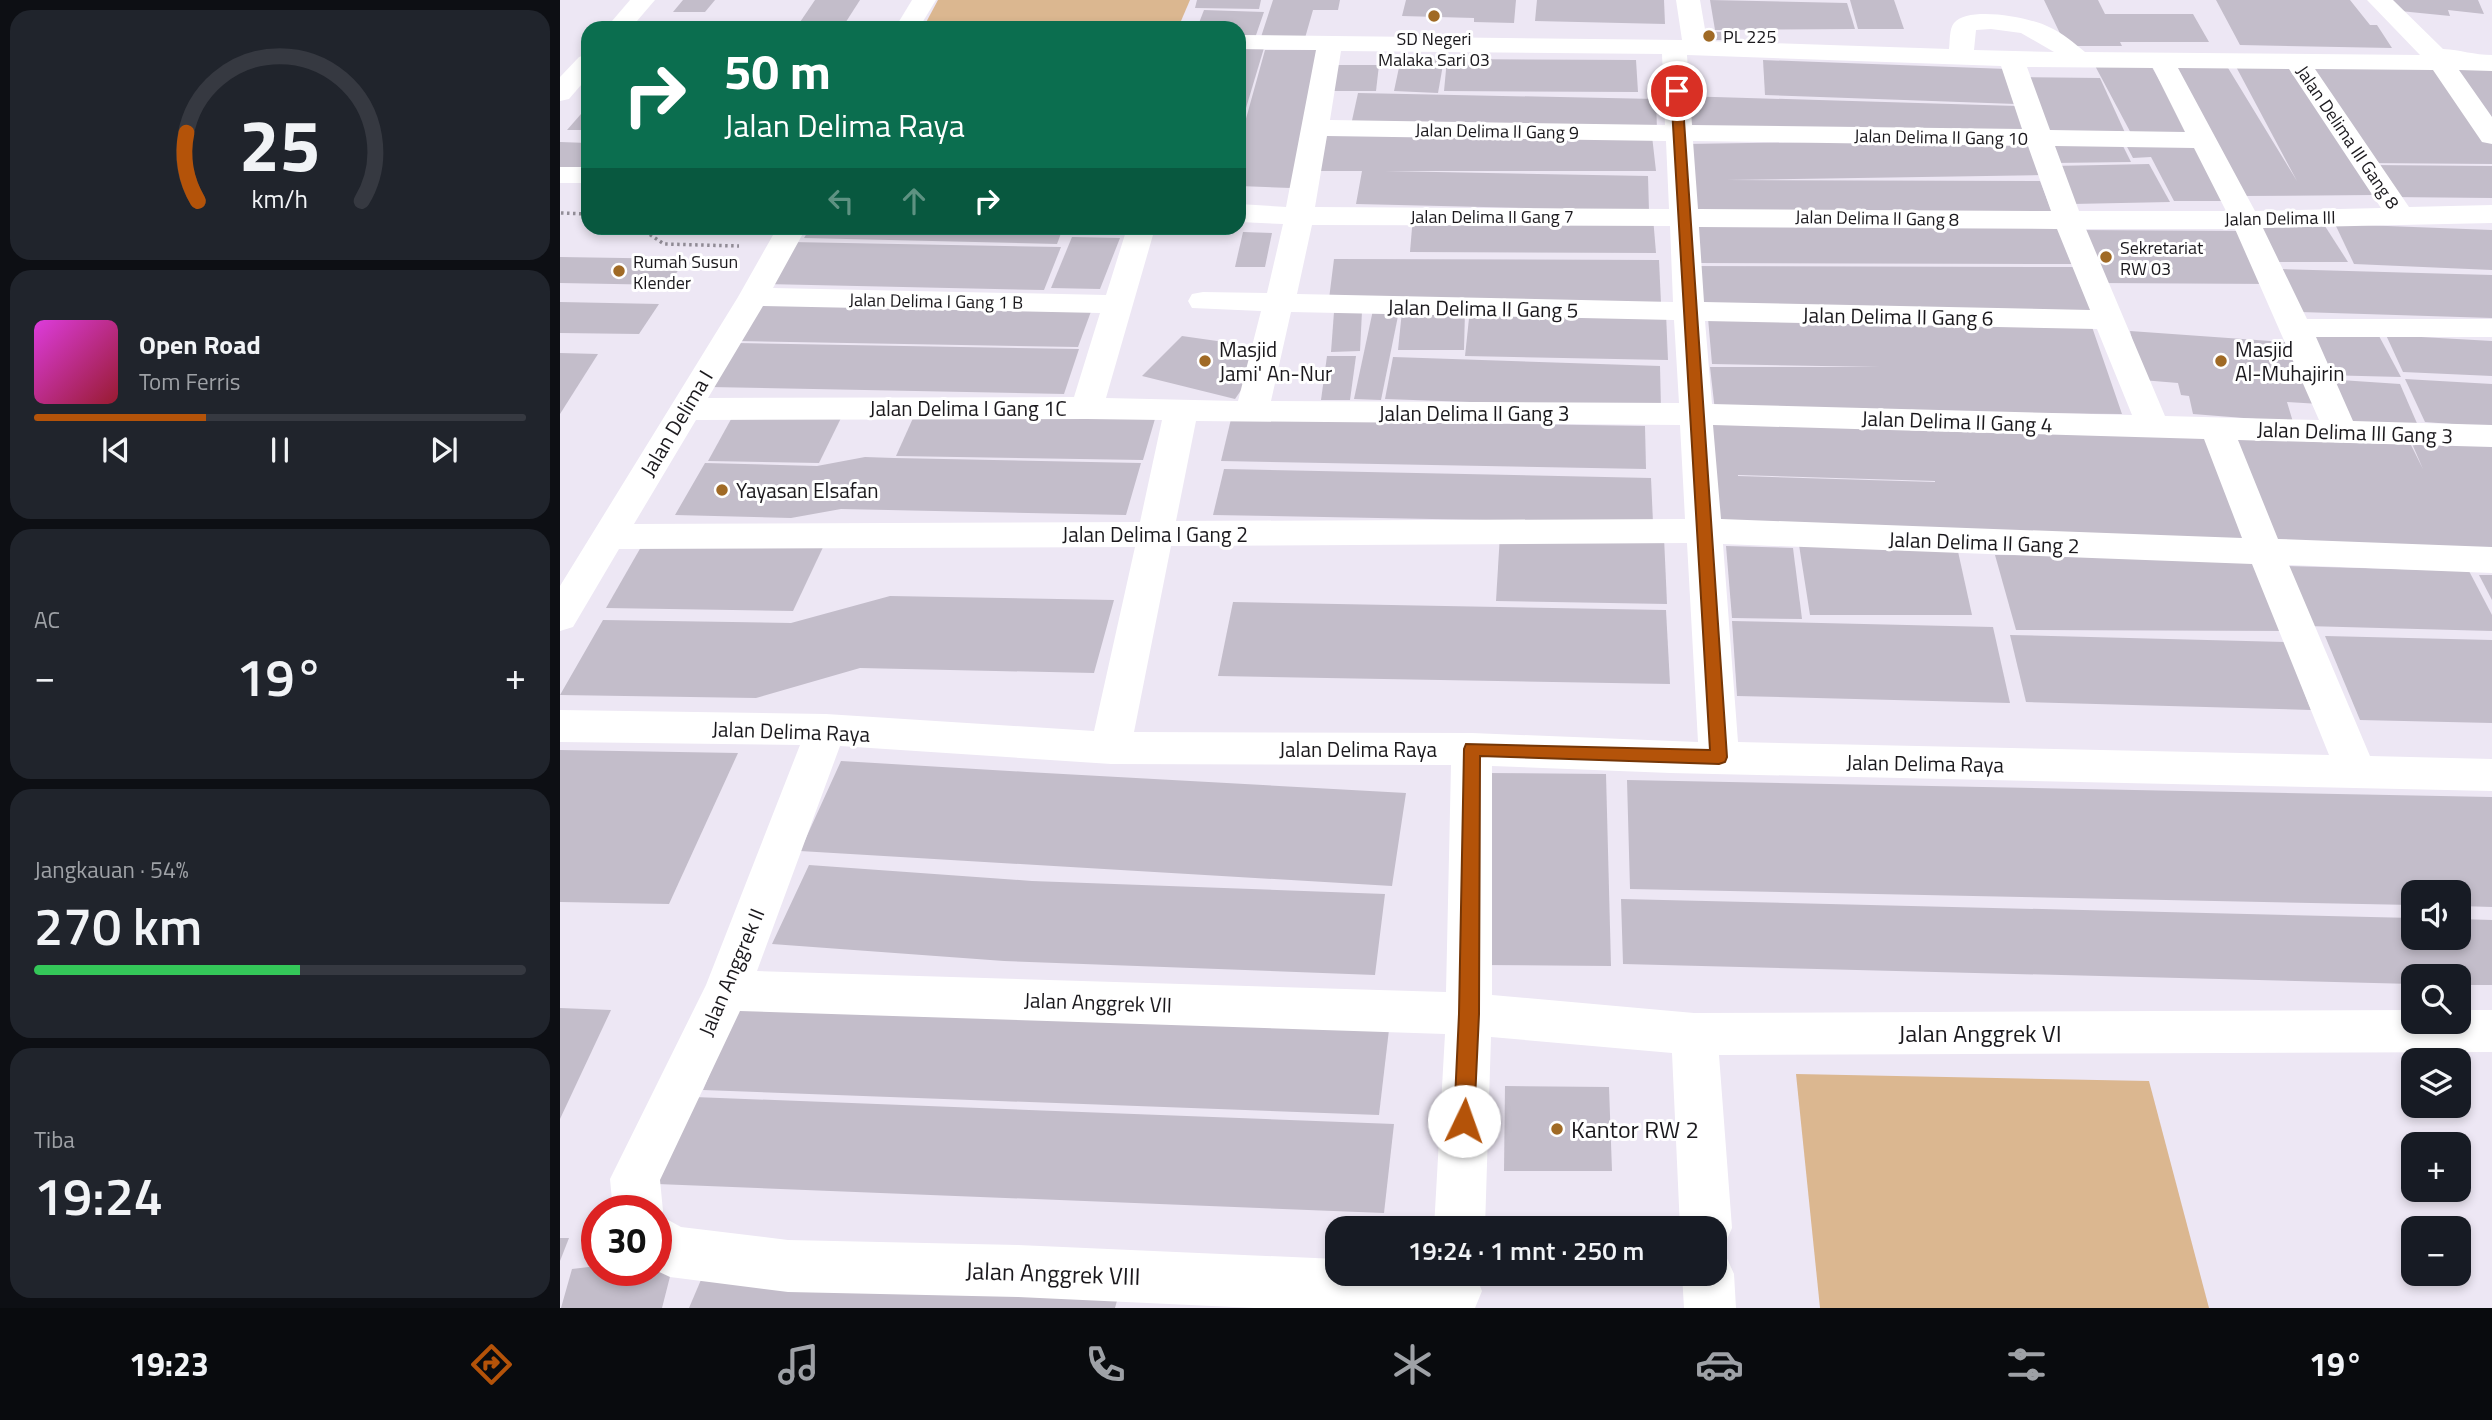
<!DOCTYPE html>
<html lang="id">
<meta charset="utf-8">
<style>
:root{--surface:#171b24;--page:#20242c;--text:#f1f3f6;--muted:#9ea1a6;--line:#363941;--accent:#b45309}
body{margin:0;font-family:"Titillium Web",sans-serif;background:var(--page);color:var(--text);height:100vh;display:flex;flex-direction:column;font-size:26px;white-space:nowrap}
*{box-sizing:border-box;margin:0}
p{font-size:23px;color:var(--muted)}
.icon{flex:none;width:38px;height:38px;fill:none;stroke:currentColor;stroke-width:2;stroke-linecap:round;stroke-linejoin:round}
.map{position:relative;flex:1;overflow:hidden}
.details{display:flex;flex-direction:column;gap:10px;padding:10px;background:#0d0f14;width:560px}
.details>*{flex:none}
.banner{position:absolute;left:21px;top:21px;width:665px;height:214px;border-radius:21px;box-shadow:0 4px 10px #0003;background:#0b6e4f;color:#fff;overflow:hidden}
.controls{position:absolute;left:1841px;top:880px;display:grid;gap:14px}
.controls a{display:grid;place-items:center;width:70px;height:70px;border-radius:14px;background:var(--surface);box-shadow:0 4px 10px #0003;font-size:35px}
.speed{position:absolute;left:21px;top:1195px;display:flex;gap:14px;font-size:35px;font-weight:700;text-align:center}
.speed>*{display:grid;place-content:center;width:91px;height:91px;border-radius:50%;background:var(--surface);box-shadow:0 4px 10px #0003;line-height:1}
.speed .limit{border:10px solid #d22;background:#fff;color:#111}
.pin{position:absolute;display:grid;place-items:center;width:60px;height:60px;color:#fff;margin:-30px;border:4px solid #fff;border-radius:50%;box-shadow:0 2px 7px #0007}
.me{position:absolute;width:77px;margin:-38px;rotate:3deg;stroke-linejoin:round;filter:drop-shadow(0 0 5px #0008)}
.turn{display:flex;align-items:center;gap:24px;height:147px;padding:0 28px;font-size:32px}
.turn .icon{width:91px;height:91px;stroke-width:2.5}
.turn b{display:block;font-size:49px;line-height:60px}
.lanes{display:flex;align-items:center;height:66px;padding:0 28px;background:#0003;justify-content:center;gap:35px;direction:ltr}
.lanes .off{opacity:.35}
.big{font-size:52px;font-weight:600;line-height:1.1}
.details .tile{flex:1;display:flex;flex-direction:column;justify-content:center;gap:10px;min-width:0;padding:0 24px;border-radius:21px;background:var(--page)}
.details .dial{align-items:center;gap:0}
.dial svg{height:182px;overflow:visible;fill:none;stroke:var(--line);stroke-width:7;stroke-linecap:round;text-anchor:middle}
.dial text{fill:var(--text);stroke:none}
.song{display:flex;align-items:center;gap:21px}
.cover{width:84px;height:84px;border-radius:10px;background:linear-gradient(135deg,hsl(300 70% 55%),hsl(350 70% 35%))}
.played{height:7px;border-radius:4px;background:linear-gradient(90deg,var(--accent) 35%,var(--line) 35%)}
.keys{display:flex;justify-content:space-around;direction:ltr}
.heat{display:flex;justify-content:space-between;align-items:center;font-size:38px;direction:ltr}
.charge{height:10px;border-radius:5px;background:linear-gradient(90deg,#34c759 54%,var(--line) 0)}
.trip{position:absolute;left:765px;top:1216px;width:402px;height:70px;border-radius:21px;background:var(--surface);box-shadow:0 4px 10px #0003;font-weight:600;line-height:70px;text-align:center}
.menu{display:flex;height:112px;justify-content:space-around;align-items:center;background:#090b0e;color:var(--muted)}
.menu .icon{width:49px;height:49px}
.menu .on{color:var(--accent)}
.menu b{font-size:32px;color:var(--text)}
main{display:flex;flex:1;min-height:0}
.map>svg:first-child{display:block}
.green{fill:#dbb790}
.building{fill:#c3bdca;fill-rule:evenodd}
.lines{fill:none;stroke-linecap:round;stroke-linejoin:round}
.path{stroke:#938e98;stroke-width:3.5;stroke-dasharray:2.5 3.5;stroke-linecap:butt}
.minor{fill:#fff;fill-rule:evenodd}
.route{fill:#b45309;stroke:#753606;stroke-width:2}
.poi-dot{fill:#a06a25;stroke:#fff;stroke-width:2.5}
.labels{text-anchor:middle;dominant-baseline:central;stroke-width:6;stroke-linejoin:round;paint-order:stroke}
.far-poi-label{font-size:18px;fill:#1b191d;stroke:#fff;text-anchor:start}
.far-street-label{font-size:18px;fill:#1b191d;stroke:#fff}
.street-label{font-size:21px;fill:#1b191d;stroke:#fff}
.poi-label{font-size:21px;fill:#1b191d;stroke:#fff;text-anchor:start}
.near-street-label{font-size:24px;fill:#1b191d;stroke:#fff}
.near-poi-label{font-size:24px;fill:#1b191d;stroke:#fff;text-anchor:start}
</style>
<main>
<section class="details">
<div class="tile dial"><svg viewBox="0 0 100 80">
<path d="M14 69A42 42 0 1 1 86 69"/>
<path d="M14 69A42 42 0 0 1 9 39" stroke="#b45309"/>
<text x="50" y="56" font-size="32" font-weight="700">25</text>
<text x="50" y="72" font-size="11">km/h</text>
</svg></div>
<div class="tile">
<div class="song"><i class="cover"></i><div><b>Open Road</b><p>Tom Ferris</p></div></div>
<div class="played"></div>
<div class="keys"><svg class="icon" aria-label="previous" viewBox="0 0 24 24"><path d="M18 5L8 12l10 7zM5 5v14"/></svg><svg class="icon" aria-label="pause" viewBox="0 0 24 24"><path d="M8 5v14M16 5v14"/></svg><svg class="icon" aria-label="next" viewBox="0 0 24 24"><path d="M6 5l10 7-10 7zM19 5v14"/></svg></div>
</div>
<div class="tile"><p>AC</p>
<div class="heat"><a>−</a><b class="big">19°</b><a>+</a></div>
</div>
<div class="tile"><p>Jangkauan · 54%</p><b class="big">270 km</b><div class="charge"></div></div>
<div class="tile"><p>Tiba</p><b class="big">19:24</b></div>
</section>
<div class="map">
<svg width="1932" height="1308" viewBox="0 0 1932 1308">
<rect width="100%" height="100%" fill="#ede7f4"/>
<!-- green -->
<g class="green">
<path d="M378 0H630L618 28H363Z"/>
<path d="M1236 1074 1589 1081 1649 1308H1260Z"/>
</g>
<!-- building -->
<g class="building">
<path d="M123 0H155L145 12H113Z"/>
<path d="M255 0H300L282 28H236Z"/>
<path d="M637 0H701L699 9 635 8Z"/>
<path d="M713 0H780L778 10H753L745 38 701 37Z"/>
<path d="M846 0H956L954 23 914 22V18L842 16Z"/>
<path d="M977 0H1104L1105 24 975 21Z"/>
<path d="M1150 0 1287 3 1295 29 1155 30Z"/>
<path d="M1290 0H1334L1344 29H1298Z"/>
<path d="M1484 0H1538L1545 14H1633L1649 42H1560L1562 46H1506Z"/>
<path d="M1656 0H1790L1810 25H1817L1832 48 1680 45Z"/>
<path d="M1827 0H1918L1924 14 1888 10 1890 16 1830 10Z"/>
<path d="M644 10 704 12 695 38 679 37V28H637Z"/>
<path d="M1137 31 1161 32 1162 40H1138Z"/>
<path d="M679 47 704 48 680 128H679Z"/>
<path d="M705 50H762L731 188 679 186V158L682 147H679V144Z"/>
<path d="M841 58 884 59 878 93 834 91Z"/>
<path d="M887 59 1076 60 1078 92 884 91Z"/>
<path d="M1203 60 1447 69 1456 104 1205 95Z"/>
<path d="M1673 61 1735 62 1813 195 1679 196 1605 63H1665L1737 181Z"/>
<path d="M1533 62H1589L1632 137H1573Z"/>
<path d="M1741 63 1874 64 1932 139V164L1806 163Z"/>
<path d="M1888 64 1932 66V126Z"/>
<path d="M775 65H819L816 91H771Z"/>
<path d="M1459 77 1540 78 1567 137H1483Z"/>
<path d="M798 93 1096 99 1097 131 791 125Z"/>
<path d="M1122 96 1457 106 1466 136 1123 128Z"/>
<path d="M28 106V130H7Z"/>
<path d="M755 134 1092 136 1096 171H825L1088 176 1089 211 796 204 802 171H748Z"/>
<path d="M1467 139 1483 175 1165 180 1480 181 1492 212H1130L1125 144Z"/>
<path d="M0 142 28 143V167H0Z"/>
<path d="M1561 142 1571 162 1493 163 1484 143Z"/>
<path d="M1634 142 1664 201H1614L1591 157 1573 158 1565 143Z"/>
<path d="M1589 164 1610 202 1512 204 1493 166Z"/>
<path d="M1810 165 1932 166V198L1830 197Z"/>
<path d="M853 216 1093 217 1096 253 850 252Z"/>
<path d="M1133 222 1499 223 1516 264 1137 263Z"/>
<path d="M1693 223H1763L1788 262H1715Z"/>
<path d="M1775 224 1932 230V270L1794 264Z"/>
<path d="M99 228H174L168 235Z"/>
<path d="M250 228H503L497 244 244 238Z"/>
<path d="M508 228H556L553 235H505Z"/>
<path d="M1516 230 1685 231 1713 284 1538 283Z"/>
<path d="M683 232 712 233 705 267H675Z"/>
<path d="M512 237 560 238 540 289 491 288Z"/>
<path d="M231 242 501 247 484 290 205 284Z"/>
<path d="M0 257 126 259 108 285 0 283Z"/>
<path d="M774 259 1099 260 1101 303 769 299Z"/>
<path d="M1129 266 1516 267 1534 311 1134 310Z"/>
<path d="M1720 269 1932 275V318L1740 312Z"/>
<path d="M201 300 533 306 518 347 177 341Z"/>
<path d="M0 302 99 304 79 334 0 333Z"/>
<path d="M910 309 1106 313 1108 360 905 356Z"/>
<path d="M813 310 839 311 821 400 794 399Z"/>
<path d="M905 310 904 350H838L842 311Z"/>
<path d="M802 311 800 351 771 352 774 312Z"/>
<path d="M1148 318 1531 324 1562 414 1155 411 1150 367H1320L1152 364Z"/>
<path d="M1570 331 1738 343 1760 404 1727 402 1733 422 1633 414 1629 396 1621 395 1618 383 1582 380Z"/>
<path d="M1743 333 1819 336 1841 377 1762 375Z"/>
<path d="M1826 335 1932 341V376L1843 372Z"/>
<path d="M622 336 699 347 686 383 675 399 582 376Z"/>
<path d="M177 343 519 349 504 394 150 387Z"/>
<path d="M0 353 38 354 0 414Z"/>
<path d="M767 356H796L790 400H761Z"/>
<path d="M833 357 1100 366 1101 409 825 399Z"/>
<path d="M1765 379 1840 384 1859 428 1782 423Z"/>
<path d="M1845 379 1932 384V427L1865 422Z"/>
<path d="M358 407 597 412 583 460 336 456Z"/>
<path d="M175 412 283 414 259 463 148 461Z"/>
<path d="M1151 416 1654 431 1694 546 1158 528ZM1178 475 1375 481V482L1178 476Z"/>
<path d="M671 419 1085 426 1086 469 661 461Z"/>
<path d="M1662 431 1847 437 1863 469 1850 439 1932 443V554L1706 547Z"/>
<path d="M305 457 334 458 581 463 566 515 281 509 231 518 115 515 145 463 257 466Z"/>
<path d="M664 469 1091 478 1093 523 653 515Z"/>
<path d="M940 534 1104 537 1107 604 936 601Z"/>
<path d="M85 540 265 543 233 611 46 608Z"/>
<path d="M1239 545 1397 547 1412 615H1250Z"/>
<path d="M1166 546 1233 548 1242 619 1172 618Z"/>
<path d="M1435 555 1702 556 1735 631 1456 630Z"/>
<path d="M1722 566 1909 571 1932 615V631L1746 626Z"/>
<path d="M1919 575H1932V600Z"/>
<path d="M330 596 554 600 534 673 300 668 196 698 0 695 43 620 231 623Z"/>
<path d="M673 602 1106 610 1110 684 658 676Z"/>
<path d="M1172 621 1433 627 1450 703 1177 696Z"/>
<path d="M1450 635 1725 642 1751 710 1466 702Z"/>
<path d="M1765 636 1932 640V723L1800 720Z"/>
<path d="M0 750 178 753 109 904 0 902Z"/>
<path d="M281 761 467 772 846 793 832 886 240 851Z"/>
<path d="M926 773 1046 774 1051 966 918 965Z"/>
<path d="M1067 780 1932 797V907L1899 906V892H1853V905L1070 889Z"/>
<path d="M249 865 472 881 825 894 815 975 444 961 212 944Z"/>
<path d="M1061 899 1853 918V938H1899V919L1932 920V985H1899V976H1853V984L1063 964Z"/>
<path d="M182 996 830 1021 819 1115 143 1090Z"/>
<path d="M0 1008 51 1010 0 1119Z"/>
<path d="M945 1086 1049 1087 1052 1171H944Z"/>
<path d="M134 1097 317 1104 834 1124 824 1213 97 1184Z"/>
<path d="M0 1238H9L0 1261Z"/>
<path d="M115 1257 102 1308H1L12 1269 37 1266V1270H96Z"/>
<path d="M146 1268 558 1297 555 1308H129Z"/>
</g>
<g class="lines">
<!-- path -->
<g class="path">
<path d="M1 213 28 214"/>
<path d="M80 228 104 244 179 246"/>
</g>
<!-- minor -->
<g class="minor">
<path d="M70 0H95L71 28H46Z"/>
<path d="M352 0H376L359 28H335Z"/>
<path d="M1116 0H1140L1147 41 1389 49C1390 42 1389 29 1394 23 1409 5 1472 18 1489 27 1503 33 1514 43 1525 52L1860 55 1807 0H1833L1883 49C1901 50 1914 55 1932 55V71L1899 70 1932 117V144L1922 142 1873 70 1755 69 1849 207 1932 205V223L1703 228 1747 319H1932V337H1756L1793 421 1932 425V447L1678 440 1718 539 1932 547V573L1729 565 1810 756 1932 759V791L1110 773 932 766V995L1134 1013 1853 1010V1022H1899V1010H1932V1052L1159 1055 1172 1228 1164 1246 1155 1250V1228H1120L1112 1053 931 1037 925 1228H874L885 1034 180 1011 100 1180 103 1211 101 1216 121 1227 228 1240 458 1245 777 1259V1274H915L922 1291 915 1308H695L458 1297 228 1292 110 1277 95 1270 96 1211H53L50 1179 146 985 240 745 0 742V710L266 714 534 731 575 547 59 549 13 627 0 631V586L178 297 217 228H246L213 288 546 295 567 228H595L546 398 678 401 701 311 632 308 628 301 632 294 643 292 707 293 723 224 679 222V204L726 207 756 50 679 49V35L1122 40ZM1431 29 1461 33 1494 52 1414 50 1416 30ZM781 51 1102 54 1105 125 770 120ZM1127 55 1441 66 1462 129 1132 125ZM1467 67 1593 68 1625 132 1490 130ZM1618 68 1729 69 1821 208 1695 211ZM767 136 1106 141 1109 209 755 207ZM1133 141 1468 146 1491 211 1138 209ZM1495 146 1634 148 1666 211H1519ZM752 225 1110 226 1113 302 737 294ZM1139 227 1497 229 1530 310 1144 302ZM1526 229H1675L1759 420 1605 416ZM203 306 540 313 514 397 148 398ZM731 312 1114 320 1119 403 711 401ZM1145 321 1537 329 1572 415 1152 404ZM527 419 602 420 580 522 74 524 136 420ZM636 421 1120 425 1125 519 616 521ZM1153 425 1644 439 1682 538 1161 519ZM1127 543 1138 742 912 733 574 732 611 546ZM1163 544 1692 564 1769 755 1178 742ZM280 746 551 764 891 765 886 992 197 971Z"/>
<path d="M28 54V77L9 99 0 101V77L19 57Z"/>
<rect x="0" y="167" width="28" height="16"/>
<path d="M1155 1251 1166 1256 1174 1274 1176 1308H1124L1122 1274H1155Z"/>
</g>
</g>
<!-- route -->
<path class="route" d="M1117 87 1122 91 1167 757 1165 762 1159 764 920 756 919 1014 914 1121 911 1128 904 1131 897 1128 894 1121 899 1014 904 749 906 744 1150 750 1111 91Z"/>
<!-- markers -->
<g class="poi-dot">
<circle cx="874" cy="16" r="7"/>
<circle cx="1149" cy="36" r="7"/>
<circle cx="1546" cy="257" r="7"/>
<circle cx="59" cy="271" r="7"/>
<circle cx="645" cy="361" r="7"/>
<circle cx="1661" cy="361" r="7"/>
<circle cx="162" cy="490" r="7"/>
<circle cx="997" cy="1129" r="7"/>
</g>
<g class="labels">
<!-- far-poi labels -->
<g class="far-poi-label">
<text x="1163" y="36">PL 225</text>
<text x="874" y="38" text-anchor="middle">SD Negeri<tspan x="874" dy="21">Malaka Sari 03</tspan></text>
<text x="1560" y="247">Sekretariat<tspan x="1560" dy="21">RW 03</tspan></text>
<text x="73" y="261">Rumah Susun<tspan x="73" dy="21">Klender</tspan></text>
</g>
<!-- far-street labels -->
<g class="far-street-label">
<text transform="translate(937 131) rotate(1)">Jalan Delima II Gang 9</text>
<text transform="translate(1381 137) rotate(1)">Jalan Delima II Gang 10</text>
<text transform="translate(1788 137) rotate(56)">Jalan Delima III Gang 8</text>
<text x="932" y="216">Jalan Delima II Gang 7</text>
<text transform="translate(1317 218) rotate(1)">Jalan Delima II Gang 8</text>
<text transform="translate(1720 218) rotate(-1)">Jalan Delima III</text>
<text transform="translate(376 301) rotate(1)">Jalan Delima I Gang 1 B</text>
</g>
<!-- street labels -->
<g class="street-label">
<text transform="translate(923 308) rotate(1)">Jalan Delima II Gang 5</text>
<text transform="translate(1338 316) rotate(1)">Jalan Delima II Gang 6</text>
<text x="408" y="408">Jalan Delima I Gang 1C</text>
<text x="914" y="413">Jalan Delima II Gang 3</text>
<text transform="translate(1397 421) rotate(2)">Jalan Delima II Gang 4</text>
<text transform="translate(116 423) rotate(-59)">Jalan Delima I</text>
<text transform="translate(1795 432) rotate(2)">Jalan Delima III Gang 3</text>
<text x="595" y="534">Jalan Delima I Gang 2</text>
<text transform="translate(1424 542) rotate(2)">Jalan Delima II Gang 2</text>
<text transform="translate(231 731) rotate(2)">Jalan Delima Raya</text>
<text x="798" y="749">Jalan Delima Raya</text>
<text transform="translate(1365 763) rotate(1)">Jalan Delima Raya</text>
<text transform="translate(171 972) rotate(-67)">Jalan Anggrek II</text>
<text transform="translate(538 1002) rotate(2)">Jalan Anggrek VII</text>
</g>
<!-- poi labels -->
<g class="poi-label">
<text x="659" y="349">Masjid<tspan x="659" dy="24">Jami' An-Nur</tspan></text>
<text x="1675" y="349">Masjid<tspan x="1675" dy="24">Al-Muhajirin</tspan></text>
<text x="176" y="490">Yayasan Elsafan</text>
</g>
<!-- near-street labels -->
<g class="near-street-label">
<text x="1420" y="1033">Jalan Anggrek VI</text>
<text transform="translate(493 1273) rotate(2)">Jalan Anggrek VIII</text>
</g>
<!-- near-poi labels -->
<g class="near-poi-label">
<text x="1011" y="1129">Kantor RW 2</text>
</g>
</g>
</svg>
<div class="controls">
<a><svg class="icon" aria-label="sound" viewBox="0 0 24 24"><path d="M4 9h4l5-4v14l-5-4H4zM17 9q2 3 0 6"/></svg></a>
<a><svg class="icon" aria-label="search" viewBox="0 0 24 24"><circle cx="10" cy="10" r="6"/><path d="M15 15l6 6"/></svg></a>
<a><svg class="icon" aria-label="layers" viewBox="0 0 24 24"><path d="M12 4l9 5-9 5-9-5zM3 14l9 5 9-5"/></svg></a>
<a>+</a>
<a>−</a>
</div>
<div class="speed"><div class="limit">30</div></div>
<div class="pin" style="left:1117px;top:91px;background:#d93025"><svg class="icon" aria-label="arrive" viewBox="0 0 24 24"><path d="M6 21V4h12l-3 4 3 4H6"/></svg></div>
<svg class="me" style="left:904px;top:1121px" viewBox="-20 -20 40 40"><circle r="19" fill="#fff"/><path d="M0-13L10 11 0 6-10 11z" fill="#b45309"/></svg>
<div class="trip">19:24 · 1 mnt · 250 m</div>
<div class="banner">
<div class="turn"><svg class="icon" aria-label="right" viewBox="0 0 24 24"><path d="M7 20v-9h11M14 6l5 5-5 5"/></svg><div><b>50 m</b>Jalan Delima Raya</div></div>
<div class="lanes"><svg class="icon off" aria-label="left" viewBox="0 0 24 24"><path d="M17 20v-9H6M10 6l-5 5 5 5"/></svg><svg class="icon off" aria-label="ahead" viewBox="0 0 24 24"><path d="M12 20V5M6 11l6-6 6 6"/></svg><svg class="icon" aria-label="right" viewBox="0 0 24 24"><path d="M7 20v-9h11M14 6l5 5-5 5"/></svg></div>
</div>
</div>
</main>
<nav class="menu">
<b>19:23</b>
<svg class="icon on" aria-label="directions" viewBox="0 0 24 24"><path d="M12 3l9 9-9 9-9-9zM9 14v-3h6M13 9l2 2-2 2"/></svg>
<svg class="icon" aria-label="music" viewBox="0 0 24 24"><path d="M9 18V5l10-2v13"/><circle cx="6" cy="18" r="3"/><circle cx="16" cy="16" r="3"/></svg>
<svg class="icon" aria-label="phone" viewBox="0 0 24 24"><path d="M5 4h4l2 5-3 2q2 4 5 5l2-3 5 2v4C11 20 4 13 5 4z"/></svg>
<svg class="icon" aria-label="climate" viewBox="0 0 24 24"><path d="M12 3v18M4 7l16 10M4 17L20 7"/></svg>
<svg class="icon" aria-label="car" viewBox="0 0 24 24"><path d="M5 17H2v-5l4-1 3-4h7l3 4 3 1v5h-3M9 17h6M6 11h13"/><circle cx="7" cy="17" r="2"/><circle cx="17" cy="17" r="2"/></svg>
<svg class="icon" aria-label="filters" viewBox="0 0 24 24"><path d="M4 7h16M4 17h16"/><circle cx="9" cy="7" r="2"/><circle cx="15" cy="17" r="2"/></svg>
<b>19°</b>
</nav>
